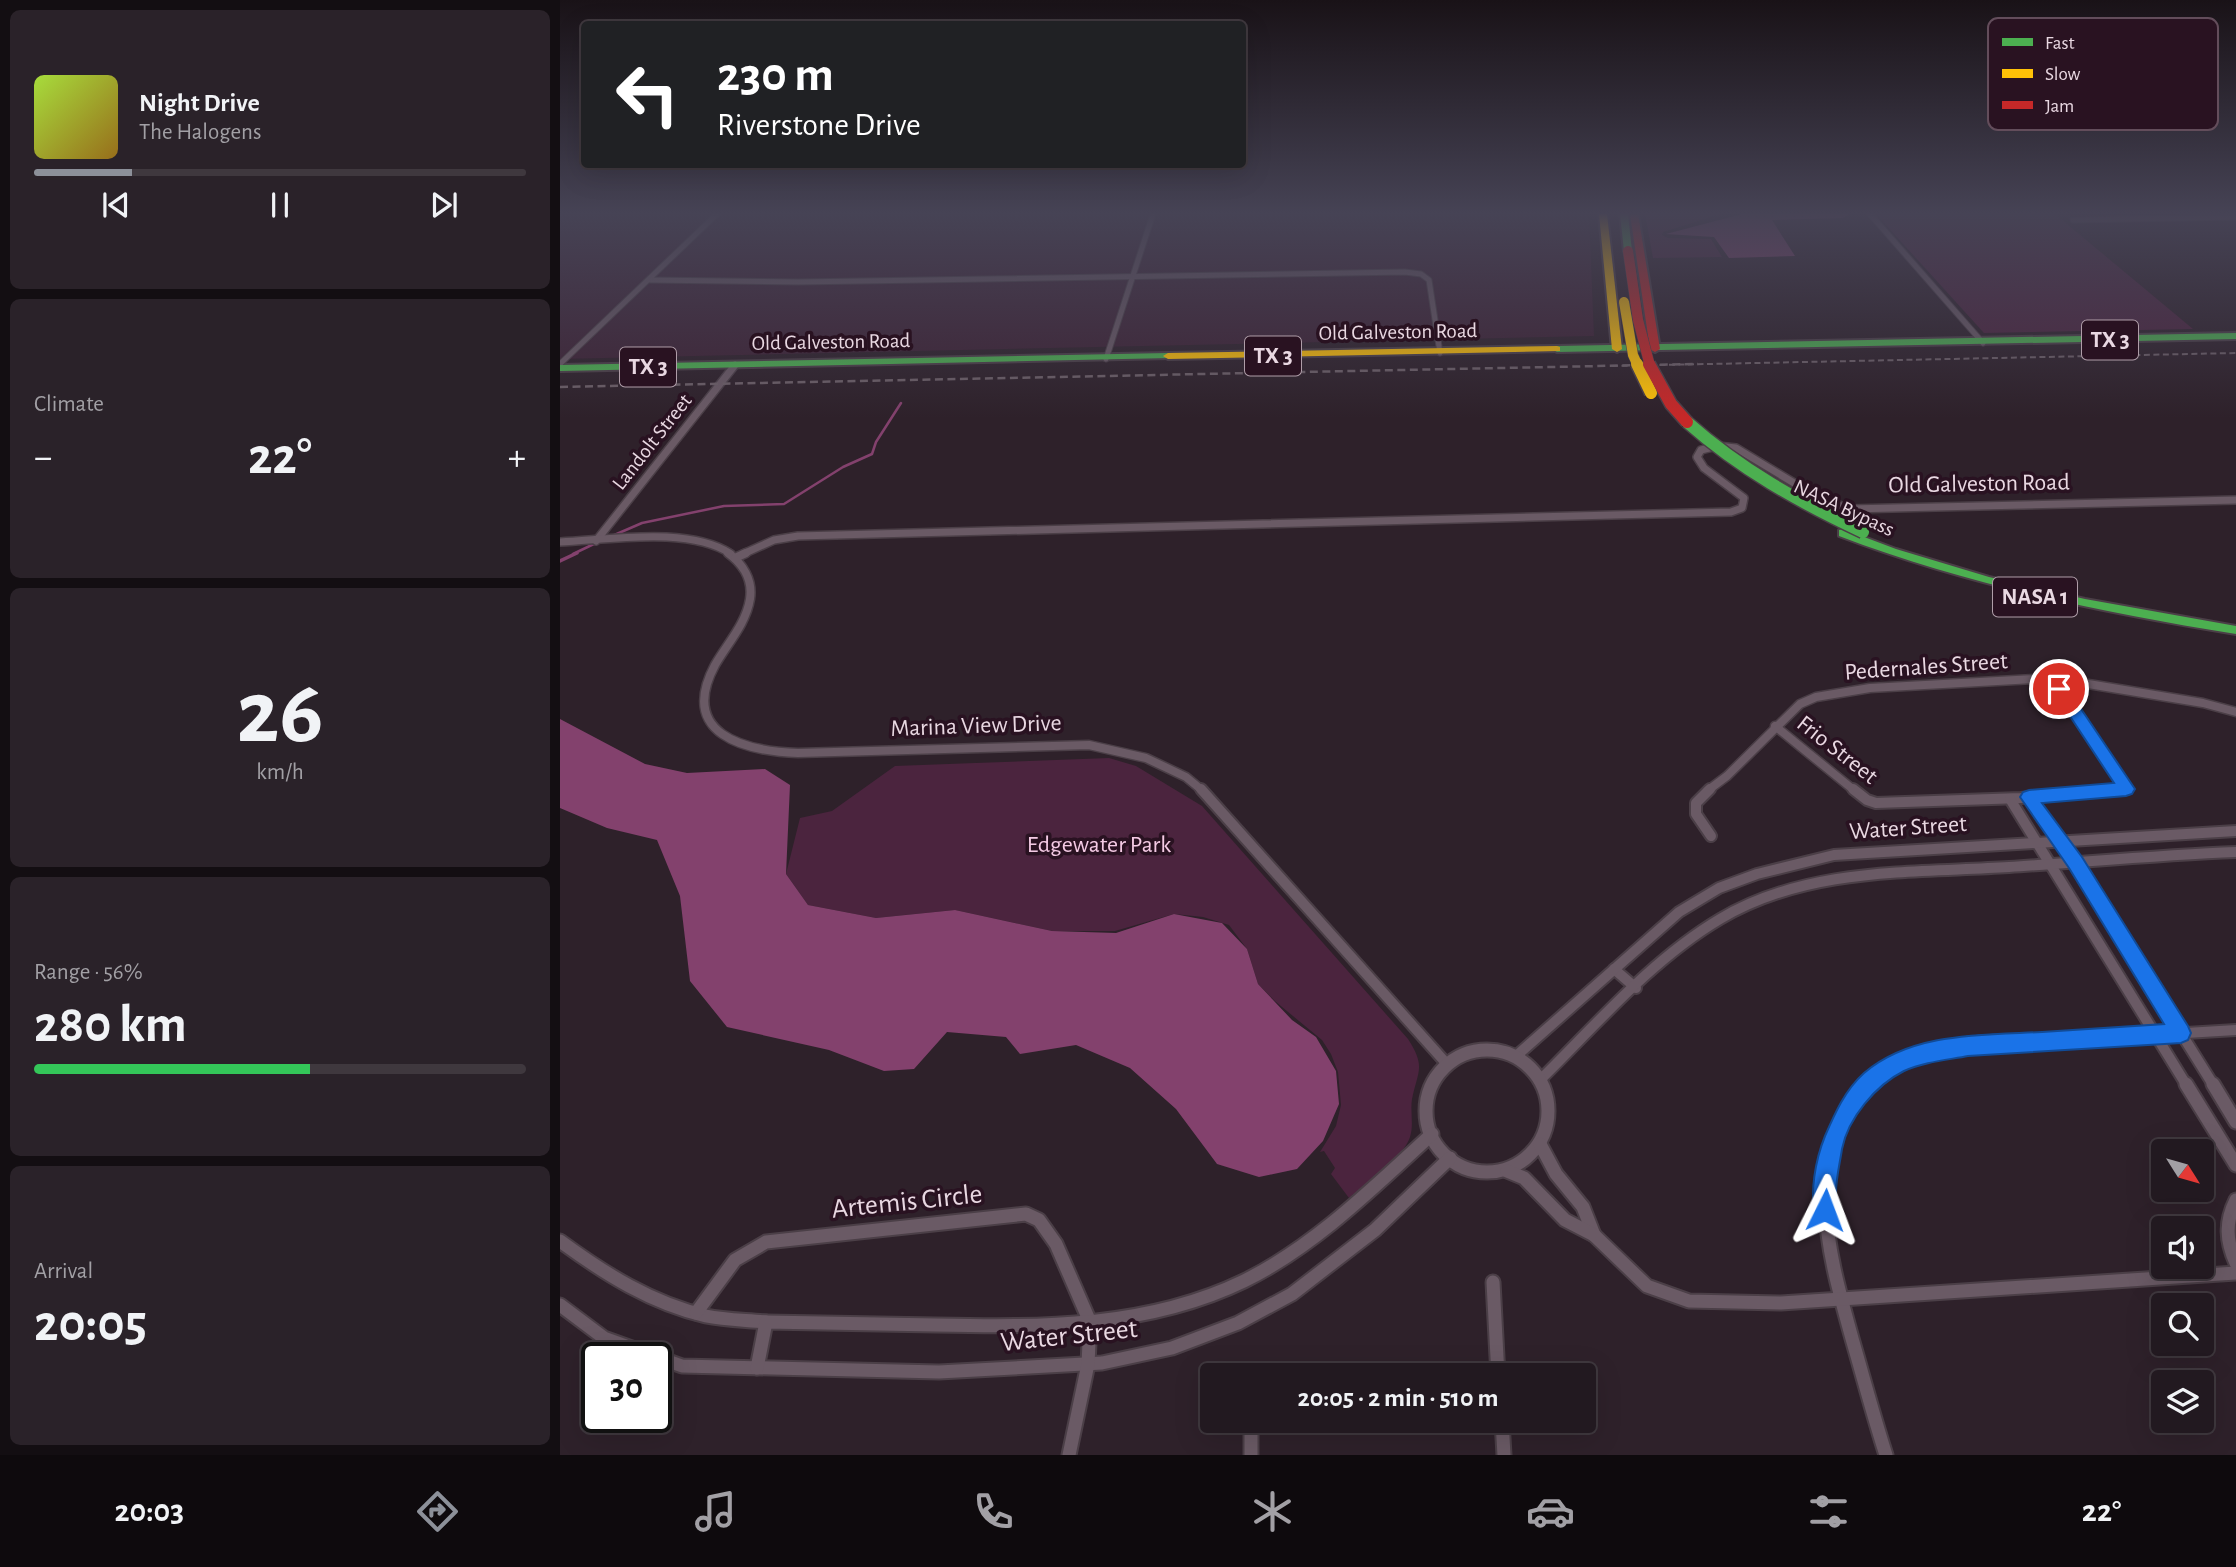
<!DOCTYPE html>
<meta charset="utf-8">
<style>
:root{--surface:#221920;--page:#2a2229;--text:#f1f3f6;--muted:#a2a0a5;--line:#3f383e;--accent:#8c9099}
body{margin:0;font-family:"Alegreya Sans",sans-serif;background:var(--page);color:var(--text);height:100vh;display:flex;flex-direction:column;font-size:26px;white-space:nowrap}
*{box-sizing:border-box;margin:0}
p{font-size:23px;color:var(--muted)}
.icon{flex:none;width:38px;height:38px;fill:none;stroke:currentColor;stroke-width:2;stroke-linecap:round;stroke-linejoin:round}
.map{position:relative;flex:1;overflow:hidden}
.drawer{display:flex;flex-direction:column;gap:10px;padding:10px;background:#130e12;width:560px}
.drawer>*{flex:none}
.hud{position:absolute;left:21px;top:21px;width:665px;height:147px;border-radius:7px;box-shadow:0 7px 28px #0002,0 0 0 2px var(--line);background:#202124;color:#fff;overflow:hidden}
.needle{width:46px;rotate:127deg}
.controls{position:absolute;left:1591px;top:1139px;display:grid;gap:14px}
.controls a{display:grid;place-items:center;width:63px;height:63px;border-radius:7px;background:var(--surface);box-shadow:0 7px 28px #0002,0 0 0 2px var(--line);font-size:35px}
.speed{position:absolute;left:21px;top:1342px;display:flex;gap:14px;font-size:35px;font-weight:700;text-align:center}
.speed>*{display:grid;place-content:center;width:91px;height:91px;border-radius:50%;background:var(--surface);box-shadow:0 7px 28px #0002,0 0 0 2px var(--line);line-height:1}
.speed .limit{border:4px solid #111;border-radius:10px;background:#fff;color:#111}
.pin{position:absolute;display:grid;place-items:center;width:60px;height:60px;color:#fff;margin:-30px;border:4px solid #fff;border-radius:50%;box-shadow:0 2px 7px #0007}
.me{position:absolute;width:77px;margin:-38px;rotate:3deg;stroke-linejoin:round;filter:drop-shadow(0 0 5px #0008)}
.turn{display:flex;align-items:center;gap:24px;height:147px;padding:0 21px;font-size:32px}
.turn .icon{width:91px;height:91px;stroke-width:2.5}
.turn b{display:block;font-size:49px;line-height:60px}
.big{font-size:52px;font-weight:700;line-height:1.1}
.drawer .tile{flex:1;display:flex;flex-direction:column;justify-content:center;gap:10px;min-width:0;padding:0 24px;border-radius:10px;background:var(--page)}
.drawer .dial{align-items:center;gap:0}
.dial b{font-size:91px;line-height:1}
.song{display:flex;align-items:center;gap:21px}
.cover{width:84px;height:84px;border-radius:10px;background:linear-gradient(135deg,hsl(80 70% 55%),hsl(40 70% 35%))}
.played{height:7px;border-radius:4px;background:linear-gradient(90deg,var(--accent) 20%,var(--line) 20%)}
.keys{display:flex;justify-content:space-around;direction:ltr}
.heat{display:flex;justify-content:space-between;align-items:center;font-size:38px;direction:ltr}
.charge{height:10px;border-radius:5px;background:linear-gradient(90deg,#34c759 56%,var(--line) 0)}
.trip{position:absolute;left:640px;top:1363px;width:396px;height:70px;border-radius:7px;background:var(--surface);box-shadow:0 7px 28px #0002,0 0 0 2px var(--line);font-weight:700;line-height:70px;text-align:center}
.tabs{display:flex;height:112px;justify-content:space-around;align-items:center;background:#0e0a0d;color:var(--muted)}
.tabs .icon{width:49px;height:49px}
.tabs .active{color:var(--accent)}
.tabs b{font-size:32px;color:var(--text)}
main{display:flex;flex:1;min-height:0}
.map>svg:first-child{display:block}
.built{fill:#3d2234}
.green{fill:#4b243e}
.water{fill:#83416d}
.lines{fill:none;stroke-linecap:round;stroke-linejoin:round}
.stream-far1{stroke:#83416d;stroke-width:2.5}
.stream{stroke:#83416d;stroke-width:3.5}
.street-far4-casing{stroke:#4b3f47;stroke-width:7}
.street-far3-casing{stroke:#4b3f47;stroke-width:10}
.street-far2-casing{stroke:#4b3f47;stroke-width:11}
.street-far1-casing{stroke:#4b3f47;stroke-width:14}
.street-casing{stroke:#4b3f47;stroke-width:17}
.fast-casing{stroke:#4b3f47;stroke-width:4}
.slow-casing{stroke:#4b3f47;stroke-width:4}
.jam-casing{stroke:#4b3f47;stroke-width:4}
.street-far4{stroke:#6a5a65;stroke-width:5}
.street-far3{stroke:#6a5a65;stroke-width:7}
.street-far2{stroke:#6a5a65;stroke-width:8}
.street-far1{stroke:#6a5a65;stroke-width:10}
.street{stroke:#6a5a65;stroke-width:13}
.fast{fill:#4caf50;fill-rule:evenodd}
.slow{fill:#ffc107;fill-rule:evenodd}
.jam{fill:#c62828;fill-rule:evenodd}
.rail-far1{stroke:#6c5f67;stroke-width:2;stroke-dasharray:6 3.5;stroke-linecap:butt}
.rail{stroke:#6c5f67;stroke-width:2.5;stroke-dasharray:8 4.5;stroke-linecap:butt}
.fast-bridge-casing{stroke:#4b3f47;stroke-width:15;stroke-linecap:butt}
.slow-bridge-far1-casing{stroke:#4b3f47;stroke-width:11;stroke-linecap:butt}
.slow-bridge-casing{stroke:#4b3f47;stroke-width:15;stroke-linecap:butt}
.jam-bridge-far1-casing{stroke:#4b3f47;stroke-width:11;stroke-linecap:butt}
.jam-bridge-casing{stroke:#4b3f47;stroke-width:15;stroke-linecap:butt}
.fast-bridge{stroke:#4caf50;stroke-width:12}
.slow-bridge-far1{stroke:#ffc107;stroke-width:10}
.slow-bridge{stroke:#ffc107;stroke-width:12}
.jam-bridge-far1{stroke:#c62828;stroke-width:10}
.jam-bridge{stroke:#c62828;stroke-width:12}
.route{fill:#1a73e8;stroke:#114b97;stroke-width:2}
.labels{text-anchor:middle;dominant-baseline:central;stroke-width:7;stroke-linejoin:round;paint-order:stroke}
.far-street-label{font-size:21px;fill:#e9d8e2;stroke:#291221}
.shield{fill:#291221;stroke:#af9da8;stroke-width:2}
.shield-label{font-size:23px;font-weight:bold;fill:#e9d8e2}
.street-label{font-size:24px;fill:#e9d8e2;stroke:#291221}
.park-label{font-size:24px;fill:#f4cae4;stroke:#291221}
.near-street-label{font-size:28px;fill:#e9d8e2;stroke:#291221}
.key{fill:#291221;stroke:#634d5b;stroke-width:2}
.key-label{font-size:19px;fill:#e9d8e2}
</style>
<main>
<section class="drawer">
<div class="tile">
<div class="song"><i class="cover"></i><div><b>Night Drive</b><p>The Halogens</p></div></div>
<div class="played"></div>
<div class="keys"><svg class="icon" aria-label="previous" viewBox="0 0 24 24"><path d="M18 5L8 12l10 7zM5 5v14"/></svg><svg class="icon" aria-label="pause" viewBox="0 0 24 24"><path d="M8 5v14M16 5v14"/></svg><svg class="icon" aria-label="next" viewBox="0 0 24 24"><path d="M6 5l10 7-10 7zM19 5v14"/></svg></div>
</div>
<div class="tile"><p>Climate</p>
<div class="heat"><a>−</a><b class="big">22°</b><a>+</a></div>
</div>
<div class="tile dial"><b>26</b><p>km/h</p></div>
<div class="tile"><p>Range · 56%</p><b class="big">280 km</b><div class="charge"></div></div>
<div class="tile"><p>Arrival</p><b class="big">20:05</b></div>
</section>
<div class="map">
<svg width="1676" height="1455" viewBox="0 0 1676 1455">
<rect width="100%" height="100%" fill="#2e212a"/>
<!-- built -->
<path class="built" d="M0 214H1029L1034 336 0 359Z"/>
<!-- green -->
<g class="green">
<path d="M1085 214H1161L1103 232 1102 235 1108 238 1151 239 1162 257 1093 258Z"/>
<path d="M1316 214H1495L1633 329 1424 333Z"/>
<path d="M549 758 576 766 642 806 848 1039C866 1067 858 1070 852 1099 850 1112 854 1125 850 1137 844 1157 805 1184 789 1198L771 1174 775 1168 764 1151 760 1152 776 1126 781 1105 778 1072 771 1054 762 1040 716 1002 698 984 687 949 669 925 643 917 614 914 555 931H492L395 910 316 918 248 905 226 874 240 818 272 811 335 766Z"/>
</g>
<!-- water -->
<g class="water">
<path d="M1182 214H1289L1283 218 1212 220 1235 256 1169 258 1154 237 1106 234Z"/>
<path d="M0 719 85 764 127 773 205 769 230 785 226 874 248 905 316 918 395 910 492 931 556 933 614 914 662 923 687 949 698 984 732 1020 756 1037 776 1071 779 1104 763 1141 737 1169 699 1177 657 1164 616 1109 570 1068 516 1045 460 1054 446 1037 387 1032 354 1069 324 1071 269 1050 167 1027 130 981 120 896 97 840 47 828 0 808Z"/>
</g>
<g class="lines">
<!-- stream-far1 -->
<g class="stream-far1">
<path d="M52 536 82 523 164 506 224 504 283 467 312 454 316 442 341 403"/>
<path d="M13 554 38 542"/>
</g>
<!-- stream -->
<path class="stream" d="M0 561 17 553"/>
<defs>
<g id="street-far4">
<path d="M1310 214 1423 343"/>
<path d="M1513 220 1676 217"/>
<path d="M90 280 238 282 845 272 861 274 869 280 880 353"/>
<path d="M546 359 593 214"/>
<path d="M0 364 157 214"/>
</g>
<g id="street-far3">
<path d="M36 541 175 365"/>
<path d="M0 542C49 540 129 526 171 554"/>
<path d="M183 554 214 540 238 536 1171 512 1182 508 1184 498 1144 468 1137 457 1141 450 1157 446 1176 448 1259 498 1290 509 1676 500"/>
</g>
<g id="street-far2">
<path d="M168 553C183 564 193 580 190 599 186 624 167 644 155 665 118 734 184 751 238 753L529 745 586 758 626 777 643 791"/>
<path d="M175 558 186 553"/>
<path d="M1492 678 1567 789 1548 791"/>
<path d="M1215 726 1295 791"/>
<path d="M1147 791 1167 776 1240 704 1256 697 1310 688 1492 678 1643 703 1676 712"/>
</g>
<g id="street-far1">
<path d="M641 789 886 1063"/>
<path d="M1150 789 1136 803V814L1151 836"/>
<path d="M1293 789 1307 800 1316 803 1461 798 1567 789"/>
<path d="M1469 797 1515 863 1654 1086"/>
<path d="M1450 799 1627 1086"/>
<path d="M1054 969 1076 988"/>
<path d="M955 1057 1119 912 1159 888 1197 874 1274 855 1676 831"/>
<path d="M979 1081C1036 1025 1091 960 1160 919 1247 867 1352 873 1449 867 1525 862 1600 855 1676 852"/>
<path d="M1308 1086 1322 1073 1341 1062 1408 1046 1676 1030"/>
</g>
<g id="street">
<circle cx="927" cy="1111" r="61"/>
<path d="M1310 1084C1239 1159 1269 1255 1293 1342 1304 1380 1314 1418 1326 1455"/>
<path d="M1626 1084 1676 1165"/>
<path d="M1653 1084 1676 1122"/>
<path d="M980 1144 996 1174 1023 1207 1034 1235"/>
<path d="M947 1171 964 1178 1005 1220 1034 1235 1087 1286 1129 1301 1221 1303 1676 1273"/>
<path d="M1676 1200C1665 1222 1666 1241 1676 1263"/>
<path d="M0 1241C45 1274 91 1303 146 1316 165 1320 186 1320 206 1322"/>
<path d="M933 1282 938 1376"/>
<path d="M0 1305 44 1338 122 1366 379 1372 542 1363 612 1348 678 1323 732 1294 815 1230 890 1158"/>
<path d="M136 1313 175 1260 206 1242 466 1214 479 1220 496 1244 530 1322 528 1364 509 1455"/>
<path d="M197 1368 206 1322C263 1323 320 1324 376 1325 481 1327 587 1328 684 1281 755 1246 814 1187 872 1134"/>
<path d="M691 1421V1455"/>
<path d="M942 1421 944 1455"/>
</g>
<g id="fast">
<path d="M1060 214H1068L1072 251 1068 253 1064 251Z"/>
<path d="M1676 333V339L997 352 992 349 997 346Z"/>
<path d="M608 353 611 354V358L0 371V365Z"/>
<path d="M1283 529 1336 549 1429 577 1525 599 1676 626V634C1540 612 1408 585 1279 536V530Z"/>
</g>
<g id="slow">
<path d="M1039 214H1047L1062 349 1057 352 1052 349Z"/>
<path d="M997 346 1000 347V351L608 359 603 356 608 353Z"/>
</g>
<path id="jam" d="M1070 214H1078L1100 349 1095 352 1090 349Z"/>
</defs>
<!-- street-far4 casing -->
<use href="#street-far4" class="street-far4-casing"/>
<!-- street-far3 casing -->
<use href="#street-far3" class="street-far3-casing"/>
<!-- street-far2 casing -->
<use href="#street-far2" class="street-far2-casing"/>
<!-- street-far1 casing -->
<use href="#street-far1" class="street-far1-casing"/>
<!-- street casing -->
<use href="#street" class="street-casing"/>
<!-- fast casing -->
<use href="#fast" class="fast-casing"/>
<!-- slow casing -->
<use href="#slow" class="slow-casing"/>
<!-- jam casing -->
<use href="#jam" class="jam-casing"/>
<!-- street-far4 -->
<use href="#street-far4" class="street-far4"/>
<!-- street-far3 -->
<use href="#street-far3" class="street-far3"/>
<!-- street-far2 -->
<use href="#street-far2" class="street-far2"/>
<!-- street-far1 -->
<use href="#street-far1" class="street-far1"/>
<!-- street -->
<use href="#street" class="street"/>
<!-- fast -->
<use href="#fast" class="fast"/>
<!-- slow -->
<use href="#slow" class="slow"/>
<!-- jam -->
<use href="#jam" class="jam"/>
<!-- rail-far1 -->
<path class="rail-far1" d="M1052 366 1676 353"/>
<!-- rail -->
<path class="rail" d="M0 387 1138 364"/>
<defs>
<path id="fast-bridge" d="M1127 422C1180 469 1239 502 1303 532"/>
<path id="slow-bridge-far1" d="M1064 302 1073 355 1078 366"/>
<path id="slow-bridge" d="M1077 364 1091 393"/>
<path id="jam-bridge-far1" d="M1068 251 1078 320 1090 366"/>
<path id="jam-bridge" d="M1089 364 1111 404 1127 422"/>
</defs>
<!-- fast-bridge casing -->
<use href="#fast-bridge" class="fast-bridge-casing"/>
<!-- slow-bridge-far1 casing -->
<use href="#slow-bridge-far1" class="slow-bridge-far1-casing"/>
<!-- slow-bridge casing -->
<use href="#slow-bridge" class="slow-bridge-casing"/>
<!-- jam-bridge-far1 casing -->
<use href="#jam-bridge-far1" class="jam-bridge-far1-casing"/>
<!-- jam-bridge casing -->
<use href="#jam-bridge" class="jam-bridge-casing"/>
<!-- fast-bridge -->
<use href="#fast-bridge" class="fast-bridge"/>
<!-- slow-bridge-far1 -->
<use href="#slow-bridge-far1" class="slow-bridge-far1"/>
<!-- slow-bridge -->
<use href="#slow-bridge" class="slow-bridge"/>
<!-- jam-bridge-far1 -->
<use href="#jam-bridge-far1" class="jam-bridge-far1"/>
<!-- jam-bridge -->
<use href="#jam-bridge" class="jam-bridge"/>
</g>
<!-- sky -->
<linearGradient id="sky" x2="0" y2="1"><stop stop-color="#191217"/><stop offset="0.51" stop-color="#464355"/><stop offset="1" stop-color="#464355" stop-opacity="0"/></linearGradient>
<rect width="1676" height="418" fill="url(#sky)"/>
<!-- route -->
<path class="route" d="M1499 683 1505 685 1575 789 1572 794 1566 796 1482 803 1522 857 1628 1026 1631 1033 1628 1040 1621 1043 1408 1056C1387 1060 1364 1062 1344 1071 1316 1085 1288 1118 1282 1149 1280 1163 1276 1178 1276 1192 1275 1202 1277 1209 1273 1219L1265 1222 1257 1219C1248 1196 1256 1158 1265 1136 1275 1113 1285 1090 1304 1073 1352 1032 1423 1035 1482 1032 1523 1029 1564 1027 1604 1024L1509 868 1460 797 1463 792 1469 790 1554 783 1492 689Z"/>
<g class="labels">
<!-- far-street labels -->
<g class="far-street-label">
<text transform="translate(838 332) rotate(-1)">Old Galveston Road</text>
<text transform="translate(271 342) rotate(-1)">Old Galveston Road</text>
<text transform="translate(92 442) rotate(-52)">Landolt Street</text>
<text transform="translate(1284 508) rotate(25)">NASA Bypass</text>
</g>
<!-- shield labels -->
<g class="shield">
<rect x="1522" y="320.5" width="56" height="39" rx="5"/>
<rect x="685" y="336.5" width="56" height="39" rx="5"/>
<rect x="60" y="347.5" width="56" height="39" rx="5"/>
<rect x="1433" y="577.5" width="84" height="39" rx="5"/>
</g>
<g class="shield-label">
<text x="1550" y="340">TX 3</text>
<text x="713" y="356">TX 3</text>
<text x="88" y="367">TX 3</text>
<text x="1475" y="597">NASA 1</text>
</g>
<!-- street labels -->
<g class="street-label">
<text transform="translate(1419 484) rotate(-1)">Old Galveston Road</text>
<text transform="translate(1366 667) rotate(-4)">Pedernales Street</text>
<text transform="translate(416 726) rotate(-2)">Marina View Drive</text>
<text transform="translate(1277 750) rotate(38)">Frio Street</text>
<text transform="translate(1348 828) rotate(-4)">Water Street</text>
</g>
<!-- park labels -->
<g class="park-label">
<text x="539" y="845">Edgewater Park</text>
</g>
<!-- near-street labels -->
<g class="near-street-label">
<text transform="translate(347 1202) rotate(-6)">Artemis Circle</text>
<text transform="translate(509 1336) rotate(-6)">Water Street</text>
</g>
</g>
<!-- legend -->
<rect x="1428" y="18" width="230" height="112" rx="10" class="key"/>
<rect x="1442" y="38" width="31" height="8" fill="#4caf50"/>
<rect x="1442" y="69" width="31" height="9" fill="#ffc107"/>
<rect x="1442" y="101" width="31" height="8" fill="#c62828"/>
<g class="key-label">
<text x="1485" y="49">Fast</text>
<text x="1485" y="80">Slow</text>
<text x="1485" y="112">Jam</text>
</g>
</svg>
<div class="controls">
<a><svg class="needle" viewBox="-14 -14 28 28"><path d="M0-13l5 13h-10z" fill="#e53935"/><path d="M0 13l5-13h-10z" fill="#a2a0a5"/></svg></a>
<a><svg class="icon" aria-label="sound" viewBox="0 0 24 24"><path d="M4 9h4l5-4v14l-5-4H4zM17 9q2 3 0 6"/></svg></a>
<a><svg class="icon" aria-label="search" viewBox="0 0 24 24"><circle cx="10" cy="10" r="6"/><path d="M15 15l6 6"/></svg></a>
<a><svg class="icon" aria-label="layers" viewBox="0 0 24 24"><path d="M12 4l9 5-9 5-9-5zM3 14l9 5 9-5"/></svg></a>
</div>
<div class="speed"><div class="limit">30</div></div>
<div class="pin" style="left:1499px;top:689px;background:#d93025"><svg class="icon" aria-label="arrive" viewBox="0 0 24 24"><path d="M6 21V4h12l-3 4 3 4H6"/></svg></div>
<svg class="me" style="left:1265px;top:1210px" viewBox="-20 -20 40 40"><path d="M0-17L14 15 0 8-14 15z" fill="#1a73e8" stroke="#fff" stroke-width="4"/></svg>
<div class="trip">20:05 · 2 min · 510 m</div>
<div class="hud">
<div class="turn"><svg class="icon" aria-label="left" viewBox="0 0 24 24"><path d="M17 20v-9H6M10 6l-5 5 5 5"/></svg><div><b>230 m</b>Riverstone Drive</div></div>
</div>
</div>
</main>
<nav class="tabs">
<b>20:03</b>
<svg class="icon active" aria-label="directions" viewBox="0 0 24 24"><path d="M12 3l9 9-9 9-9-9zM9 14v-3h6M13 9l2 2-2 2"/></svg>
<svg class="icon" aria-label="music" viewBox="0 0 24 24"><path d="M9 18V5l10-2v13"/><circle cx="6" cy="18" r="3"/><circle cx="16" cy="16" r="3"/></svg>
<svg class="icon" aria-label="phone" viewBox="0 0 24 24"><path d="M5 4h4l2 5-3 2q2 4 5 5l2-3 5 2v4C11 20 4 13 5 4z"/></svg>
<svg class="icon" aria-label="climate" viewBox="0 0 24 24"><path d="M12 3v18M4 7l16 10M4 17L20 7"/></svg>
<svg class="icon" aria-label="car" viewBox="0 0 24 24"><path d="M5 17H2v-5l4-1 3-4h7l3 4 3 1v5h-3M9 17h6M6 11h13"/><circle cx="7" cy="17" r="2"/><circle cx="17" cy="17" r="2"/></svg>
<svg class="icon" aria-label="filters" viewBox="0 0 24 24"><path d="M4 7h16M4 17h16"/><circle cx="9" cy="7" r="2"/><circle cx="15" cy="17" r="2"/></svg>
<b>22°</b>
</nav>
